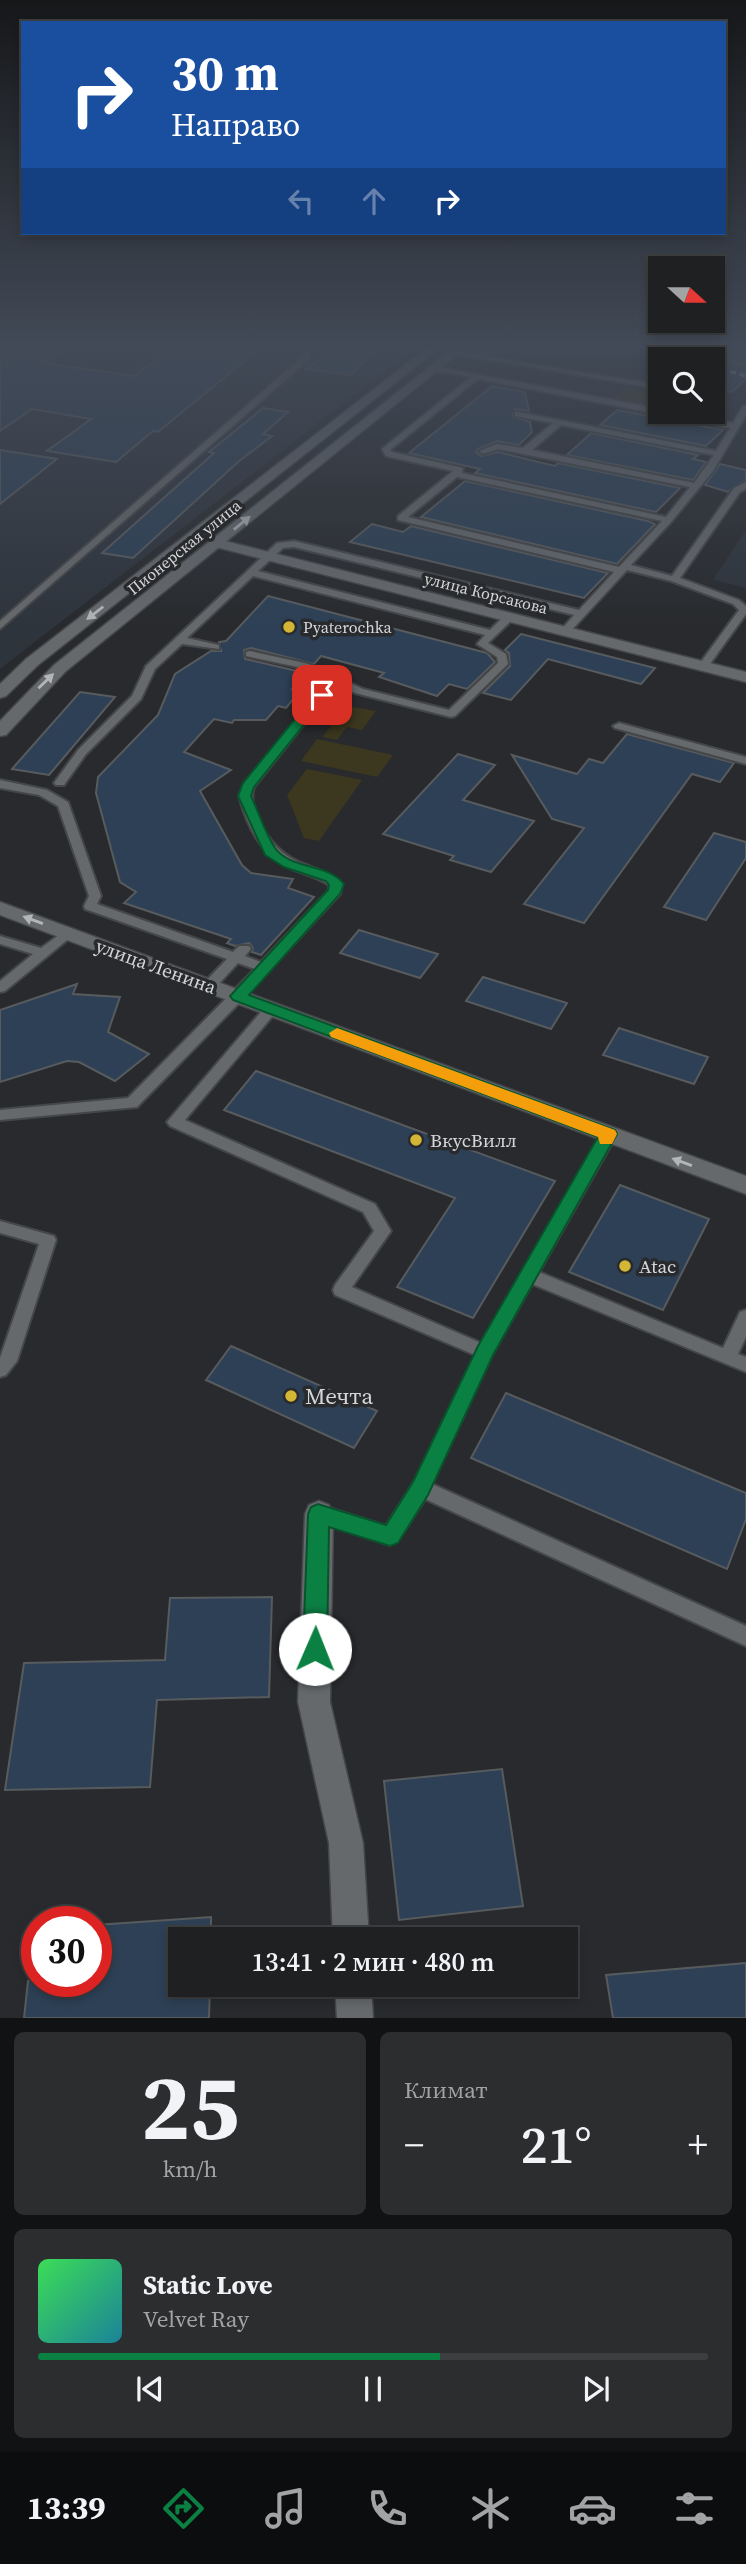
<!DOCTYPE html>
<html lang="ru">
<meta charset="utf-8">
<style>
:root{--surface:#1e2022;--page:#2b2d2f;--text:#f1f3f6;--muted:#a1a3a5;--line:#3c3e40;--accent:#0b8043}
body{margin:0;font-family:"Source Serif 4",serif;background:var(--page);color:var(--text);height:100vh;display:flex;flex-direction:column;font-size:26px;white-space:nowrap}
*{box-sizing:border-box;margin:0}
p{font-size:23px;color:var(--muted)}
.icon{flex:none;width:38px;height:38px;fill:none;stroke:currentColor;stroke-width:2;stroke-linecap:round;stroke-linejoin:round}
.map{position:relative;height:2018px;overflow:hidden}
.side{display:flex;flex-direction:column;gap:14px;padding:14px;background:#101213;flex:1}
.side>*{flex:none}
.hud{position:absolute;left:21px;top:21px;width:705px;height:214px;border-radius:0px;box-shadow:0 4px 10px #0003,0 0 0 2px var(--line);background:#1a4fa0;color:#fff;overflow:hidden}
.needle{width:46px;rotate:111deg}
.fabs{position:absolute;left:648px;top:256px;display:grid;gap:14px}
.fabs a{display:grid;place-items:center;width:77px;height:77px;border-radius:0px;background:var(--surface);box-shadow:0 4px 10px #0003,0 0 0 2px var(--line);font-size:35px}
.speed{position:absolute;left:21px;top:1906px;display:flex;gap:14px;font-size:35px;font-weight:700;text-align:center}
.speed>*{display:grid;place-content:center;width:91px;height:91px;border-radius:50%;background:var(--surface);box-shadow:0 4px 10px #0003,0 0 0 2px var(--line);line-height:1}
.speed .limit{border:10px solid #d22;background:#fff;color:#111}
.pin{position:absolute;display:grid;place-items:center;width:60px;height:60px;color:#fff;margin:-30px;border-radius:14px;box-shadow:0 4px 10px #0006}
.me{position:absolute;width:77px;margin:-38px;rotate:1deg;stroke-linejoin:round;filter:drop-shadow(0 0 5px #0008)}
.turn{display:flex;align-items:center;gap:24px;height:147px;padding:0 35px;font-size:32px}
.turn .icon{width:91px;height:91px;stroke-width:2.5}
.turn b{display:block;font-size:49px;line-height:60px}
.lanes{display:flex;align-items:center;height:66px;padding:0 35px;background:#0003;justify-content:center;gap:35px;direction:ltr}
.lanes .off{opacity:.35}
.big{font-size:52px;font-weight:600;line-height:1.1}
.side .card{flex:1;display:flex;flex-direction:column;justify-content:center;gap:10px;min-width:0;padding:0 24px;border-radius:10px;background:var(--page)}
.side .dial{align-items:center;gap:0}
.dial b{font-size:91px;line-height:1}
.song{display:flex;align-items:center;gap:21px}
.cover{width:84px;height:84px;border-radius:10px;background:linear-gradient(135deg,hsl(130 70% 55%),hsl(190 70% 35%))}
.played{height:7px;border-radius:4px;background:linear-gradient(90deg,var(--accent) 60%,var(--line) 60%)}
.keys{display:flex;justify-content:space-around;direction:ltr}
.heat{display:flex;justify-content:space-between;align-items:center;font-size:38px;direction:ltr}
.side .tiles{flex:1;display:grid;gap:14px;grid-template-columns:1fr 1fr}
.card:last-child{grid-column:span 2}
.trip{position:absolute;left:168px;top:1927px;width:410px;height:70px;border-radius:0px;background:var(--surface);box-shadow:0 4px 10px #0003,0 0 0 2px var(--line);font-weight:600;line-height:70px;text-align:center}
.tab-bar{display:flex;height:112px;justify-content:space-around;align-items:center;background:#0c0d0e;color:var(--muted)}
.tab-bar .icon{width:49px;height:49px}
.tab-bar .selected{color:var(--accent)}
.tab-bar b{font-size:32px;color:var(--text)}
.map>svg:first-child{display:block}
.built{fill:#2e343c}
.green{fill:#3c371f}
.building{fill:#2d4055;stroke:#585b5e;stroke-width:2}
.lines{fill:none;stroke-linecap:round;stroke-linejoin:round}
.service-casing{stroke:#444648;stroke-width:4}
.minor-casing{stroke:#444648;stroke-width:3}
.secondary-casing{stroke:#444648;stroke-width:3}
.service{fill:#66696c;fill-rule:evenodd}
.minor{fill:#66696c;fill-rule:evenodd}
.secondary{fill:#66696c;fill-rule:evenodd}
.rail{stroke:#a6a7aa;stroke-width:3.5;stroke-dasharray:6 3.5;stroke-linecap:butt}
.oneway{fill:#b4b5b8}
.route{fill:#0b8043;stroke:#07532c;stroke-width:2}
.slow{fill:#f59e0b}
.poi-dot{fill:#d3b635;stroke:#282a2d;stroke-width:2.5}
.labels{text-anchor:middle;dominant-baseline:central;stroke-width:7;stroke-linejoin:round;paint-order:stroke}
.far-street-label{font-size:16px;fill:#d5d6d8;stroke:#282a2d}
.far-poi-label{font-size:16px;fill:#d5d6d8;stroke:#282a2d;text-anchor:start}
.street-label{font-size:19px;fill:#d5d6d8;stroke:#282a2d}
.poi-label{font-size:19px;fill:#d5d6d8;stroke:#282a2d;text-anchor:start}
.near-poi-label{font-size:23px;fill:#d5d6d8;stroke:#282a2d;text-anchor:start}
</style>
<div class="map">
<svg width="746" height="2018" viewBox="0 0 746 2018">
<rect width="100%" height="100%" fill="#282a2d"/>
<!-- built -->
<g class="built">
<path d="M0 345H419L0 669Z"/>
<path d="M643 345H746V369L712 363V359L688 358Z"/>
<path d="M746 530V588L713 580Z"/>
</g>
<!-- green -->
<g class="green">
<path d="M626 387 660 394V408L612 399Z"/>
<path d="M347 706 376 711 362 730 347 727 337 740 322 737Z"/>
<path d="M317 739 393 755 377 777 301 761Z"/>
<path d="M307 769 362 780 319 841 304 838 287 795Z"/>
</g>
<!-- building -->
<g class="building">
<path d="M0 345H70L44 363 134 376 168 351 179 352 189 345H264L158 432 153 431 116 462 47 451 91 419 32 409 0 431Z"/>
<path d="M335 345H374L371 348 378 349 350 375 307 369Z"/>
<path d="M712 345H746V360L712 350Z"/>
<path d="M712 359 746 369V379L732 392 712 389Z"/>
<path d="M492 386 525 392 529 411 515 409 512 416 530 422 532 432 519 445 497 441 478 449 476 452 481 456 498 452 555 466 558 463 680 488 656 512 475 473 480 469 409 453Z"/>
<path d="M263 408 288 412 263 434 272 436 238 462 133 558 102 553 214 453 209 452Z"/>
<path d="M617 410 723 430 706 446 600 425Z"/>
<path d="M591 433 698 455 693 459 706 462 693 480 567 455Z"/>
<path d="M0 450 57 459 0 504Z"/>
<path d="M720 464 746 470V480L728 492 705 485Z"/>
<path d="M465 481 648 521 655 524 617 564 421 517Z"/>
<path d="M372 524 403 532 411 526 608 573 584 598 350 542Z"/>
<path d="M268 596 487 653 495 662 467 689 449 684 437 696 379 677 384 673 321 656 314 664 251 648 244 650 245 659 306 673 292 689 300 691 286 708 278 706 266 720H234L232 723 214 719 184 752 231 770 200 791 242 865 251 873 293 879 288 888 314 897 261 955 252 952 253 948 249 943 235 946 227 943 231 939 124 903 136 892 120 882 96 793 98 777 158 715 175 674 211 651H221L219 642 226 641Z"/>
<path d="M521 634 655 668 641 684 548 659 511 700 483 693 510 666 509 653 505 650Z"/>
<path d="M80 692 115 697 49 775 12 769Z"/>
<path d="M627 734 734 763 720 782 692 774 584 923 524 904 584 828 552 819 512 755 577 774 589 759 603 763Z"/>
<path d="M458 754 495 765 463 800 534 821 491 872 450 860 454 856 383 834Z"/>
<path d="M714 833 746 842V858L706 920 664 907Z"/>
<path d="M359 930 438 954 420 978 340 953Z"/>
<path d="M483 977 567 1003 551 1029 466 1001Z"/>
<path d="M77 984 73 994 120 997 108 1032 149 1054 115 1081 79 1062 67 1061 0 1082V1010Z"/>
<path d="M619 1028 708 1057 694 1084 603 1055Z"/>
<path d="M256 1071 555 1181 473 1318 397 1287 455 1198 224 1110Z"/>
<path d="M620 1185 709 1219 663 1310 569 1272Z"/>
<path d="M231 1346 377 1411 354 1448 206 1380Z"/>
<path d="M506 1393 746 1493V1519L727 1569 471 1458Z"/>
<path d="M272 1597 269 1697 157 1700 150 1787 5 1790 24 1663 165 1660 170 1598Z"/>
<path d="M502 1769 523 1906 399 1920 384 1781Z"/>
<path d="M211 1917V1939H180V1984H210L209 2018H24L28 1981H96V1925Z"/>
<path d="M746 1963V2018H613L606 1975Z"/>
</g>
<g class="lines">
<defs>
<g id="service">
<path d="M306 345H314L307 361 0 629V621L301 358Z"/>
<path d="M492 345H500L488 357 660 385V389L449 353 453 351 481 355Z"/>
<path d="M674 345H686L746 363V367Z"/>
<path d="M432 366 660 409V411H673L733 423 743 406H746V415L713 471 671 522 631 565 672 576 734 488 746 482V489L740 492 680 578 739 600 746 606V614L707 668H699L698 666 739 610 733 604 671 581 627 570 569 633 565 634 560 631 574 615 294 547 283 548 258 571 490 630 505 615H513V619L488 643 506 654 508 664 455 716 451 717 355 693 302 668 246 656V652L250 651 309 664 363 689 449 710 498 663 497 657 477 644 485 635 253 576 187 638 219 645V649L182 644 155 669 141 699 86 754 64 785H56L54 783 78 750 132 696 146 666 277 543 294 541 579 610 614 572 398 520V516L453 471 386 456 382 449 471 377 432 370ZM478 379 730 428 716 451 518 412H515V416L553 423 523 448 497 444 479 451 483 454 498 449 690 487 666 517 462 473 463 468 392 452 390 450ZM561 425 714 455 694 483 532 450ZM457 477 662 521 619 567 408 517Z"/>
<path d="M322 692 327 695 254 787C250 798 254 807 258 818 268 842 284 858 309 866 321 871 333 874 342 884L340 894 243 999 137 1107 0 1120V1110L128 1098 255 969 238 963 214 989H204L202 986 204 983 227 959 85 909 84 906 89 896 58 806 39 795 0 788V780L47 790 68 802 101 896 97 904 233 952 239 946H249L251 949 245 956 261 962 329 890V885C317 876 302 874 288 867 260 854 247 825 239 796L244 784 318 693Z"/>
<path d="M619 723 746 757V764L615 728 613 726Z"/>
<path d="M67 929 72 930 74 933 72 936 5 991 0 992V981L33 954 0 944V936L41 948Z"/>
<path d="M271 1004 278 1009 276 1012 185 1120 375 1204 391 1231 352 1287 481 1343 604 1130H614L617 1134 539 1272 723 1348 740 1312 746 1310V1337L738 1354 746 1357V1372L532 1284 492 1355 432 1484 746 1626V1646L425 1499 397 1542 390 1545 312 1520 309 1514 312 1508 319 1505 386 1526 414 1482 475 1355 335 1295 333 1290 335 1285 374 1231 363 1212 170 1126 167 1122 266 1006Z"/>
<path d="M0 1221 54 1236 56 1240 17 1361 6 1375 0 1377V1358L39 1244 0 1233Z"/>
</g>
<g id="minor">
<path d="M217 539 746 672V682L212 546 210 543Z"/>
<path d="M319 1501 329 1505 333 1514 330 1702 363 1843 369 1939H333L329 1843 298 1702 305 1514 309 1505Z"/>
<path d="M335 1984H371L373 2018H337Z"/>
</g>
<g id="secondary">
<path d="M431 345H443L38 665 6 696 0 698V684L26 659Z"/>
<path d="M457 345H469L66 671 6 735 0 736V721L54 665Z"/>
<path d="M0 902 746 1176V1194L0 915Z"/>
</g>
</defs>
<!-- service casing -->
<use href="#service" class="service-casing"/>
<!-- minor casing -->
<use href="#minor" class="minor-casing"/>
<!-- secondary casing -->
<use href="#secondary" class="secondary-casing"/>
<!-- service -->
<use href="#service" class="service"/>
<!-- minor -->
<use href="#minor" class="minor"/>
<!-- secondary -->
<use href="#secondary" class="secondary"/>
<!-- rail -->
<g class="rail">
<path d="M638 345 687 359"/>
<path d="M712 366 746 376"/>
</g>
</g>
<!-- one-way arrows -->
<defs><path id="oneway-solid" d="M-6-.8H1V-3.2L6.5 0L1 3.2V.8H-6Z" transform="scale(1.75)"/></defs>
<g class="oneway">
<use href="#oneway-solid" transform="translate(242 523) rotate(-39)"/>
<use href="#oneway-solid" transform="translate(95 613) rotate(142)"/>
<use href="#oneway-solid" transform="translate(46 681) rotate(-44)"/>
<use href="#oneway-solid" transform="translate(33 920) rotate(-160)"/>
<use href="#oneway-solid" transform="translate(682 1162) rotate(-160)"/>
</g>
<!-- sky -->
<linearGradient id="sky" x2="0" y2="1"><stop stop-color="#161719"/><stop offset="0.55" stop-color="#424a57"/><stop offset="1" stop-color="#424a57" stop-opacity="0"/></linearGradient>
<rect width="746" height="628" fill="url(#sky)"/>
<!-- route -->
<path class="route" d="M317 692 328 695 254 787 251 796C259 813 265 833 275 848 291 870 328 863 344 884L340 894 249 995 615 1130 617 1134 493 1355 428 1495 398 1543 390 1546 329 1527 327 1649 323 1657 315 1660 307 1657 303 1649 308 1514 311 1507 318 1504 386 1525 413 1482 478 1346 598 1137 233 1000 230 996 328 890 329 885 326 881 284 867 265 855 238 796 243 783Z"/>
<!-- slow -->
<path class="slow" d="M337 1028 615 1130 617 1134 612 1144H600L598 1137 331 1037 329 1033Z"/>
<!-- markers -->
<g class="poi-dot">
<circle cx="289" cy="627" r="7"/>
<circle cx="416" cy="1140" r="7"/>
<circle cx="625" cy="1266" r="7"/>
<circle cx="291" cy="1396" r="7"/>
</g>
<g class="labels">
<!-- far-street labels -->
<g class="far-street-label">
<text transform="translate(184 547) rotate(-39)">Пионерская улица</text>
<text transform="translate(486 593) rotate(14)">улица Корсакова</text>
</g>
<!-- far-poi labels -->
<g class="far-poi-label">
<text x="303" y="627">Pyaterochka</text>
</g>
<!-- street labels -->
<g class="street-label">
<text transform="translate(156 966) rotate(20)">улица Ленина</text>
</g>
<!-- poi labels -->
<g class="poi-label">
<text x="430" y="1140">ВкусВилл</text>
<text x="639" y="1266">Atac</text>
</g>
<!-- near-poi labels -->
<g class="near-poi-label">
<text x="305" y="1396">Мечта</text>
</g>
</g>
</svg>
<div class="fabs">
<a><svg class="needle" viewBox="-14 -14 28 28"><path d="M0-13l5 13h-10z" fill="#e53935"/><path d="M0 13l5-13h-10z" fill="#a1a3a5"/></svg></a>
<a><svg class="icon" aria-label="search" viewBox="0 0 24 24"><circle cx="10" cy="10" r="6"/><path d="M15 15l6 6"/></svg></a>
</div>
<div class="speed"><div class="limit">30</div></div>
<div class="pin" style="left:322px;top:695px;background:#d93025"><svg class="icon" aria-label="arrive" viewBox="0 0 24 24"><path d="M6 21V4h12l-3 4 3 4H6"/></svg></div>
<svg class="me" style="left:315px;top:1649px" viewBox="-20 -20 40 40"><circle r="19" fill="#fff"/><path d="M0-13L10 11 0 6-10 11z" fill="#0b8043"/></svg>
<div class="trip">13:41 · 2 мин · 480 m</div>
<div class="hud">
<div class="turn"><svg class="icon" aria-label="right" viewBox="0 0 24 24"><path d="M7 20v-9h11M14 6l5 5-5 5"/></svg><div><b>30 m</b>Направо</div></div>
<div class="lanes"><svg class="icon off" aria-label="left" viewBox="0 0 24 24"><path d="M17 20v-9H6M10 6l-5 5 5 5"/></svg><svg class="icon off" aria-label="ahead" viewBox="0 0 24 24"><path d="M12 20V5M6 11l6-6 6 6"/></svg><svg class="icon" aria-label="right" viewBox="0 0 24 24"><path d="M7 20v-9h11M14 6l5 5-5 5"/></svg></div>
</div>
</div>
<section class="side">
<div class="tiles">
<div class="card dial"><b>25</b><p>km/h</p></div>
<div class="card"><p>Климат</p>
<div class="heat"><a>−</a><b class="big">21°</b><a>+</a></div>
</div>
<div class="card">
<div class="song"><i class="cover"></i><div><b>Static Love</b><p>Velvet Ray</p></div></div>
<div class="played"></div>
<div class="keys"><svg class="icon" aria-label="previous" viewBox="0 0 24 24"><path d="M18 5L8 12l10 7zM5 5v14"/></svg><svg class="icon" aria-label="pause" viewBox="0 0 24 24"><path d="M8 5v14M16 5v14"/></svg><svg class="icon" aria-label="next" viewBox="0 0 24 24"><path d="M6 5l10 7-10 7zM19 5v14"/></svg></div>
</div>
</div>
</section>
<nav class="tab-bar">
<b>13:39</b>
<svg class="icon selected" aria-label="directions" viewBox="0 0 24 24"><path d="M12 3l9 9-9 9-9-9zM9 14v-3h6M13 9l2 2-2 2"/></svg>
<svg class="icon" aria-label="music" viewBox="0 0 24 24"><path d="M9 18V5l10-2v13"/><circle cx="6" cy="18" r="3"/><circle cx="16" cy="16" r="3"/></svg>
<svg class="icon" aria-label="phone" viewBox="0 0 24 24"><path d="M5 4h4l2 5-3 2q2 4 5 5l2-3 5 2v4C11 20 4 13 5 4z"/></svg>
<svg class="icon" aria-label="climate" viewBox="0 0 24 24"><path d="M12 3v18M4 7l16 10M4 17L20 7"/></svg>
<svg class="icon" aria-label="car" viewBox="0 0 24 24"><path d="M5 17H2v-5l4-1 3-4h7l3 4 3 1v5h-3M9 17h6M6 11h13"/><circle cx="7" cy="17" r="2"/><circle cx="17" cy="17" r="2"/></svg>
<svg class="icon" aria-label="filters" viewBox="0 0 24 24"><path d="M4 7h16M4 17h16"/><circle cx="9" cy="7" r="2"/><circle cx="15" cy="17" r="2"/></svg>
</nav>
